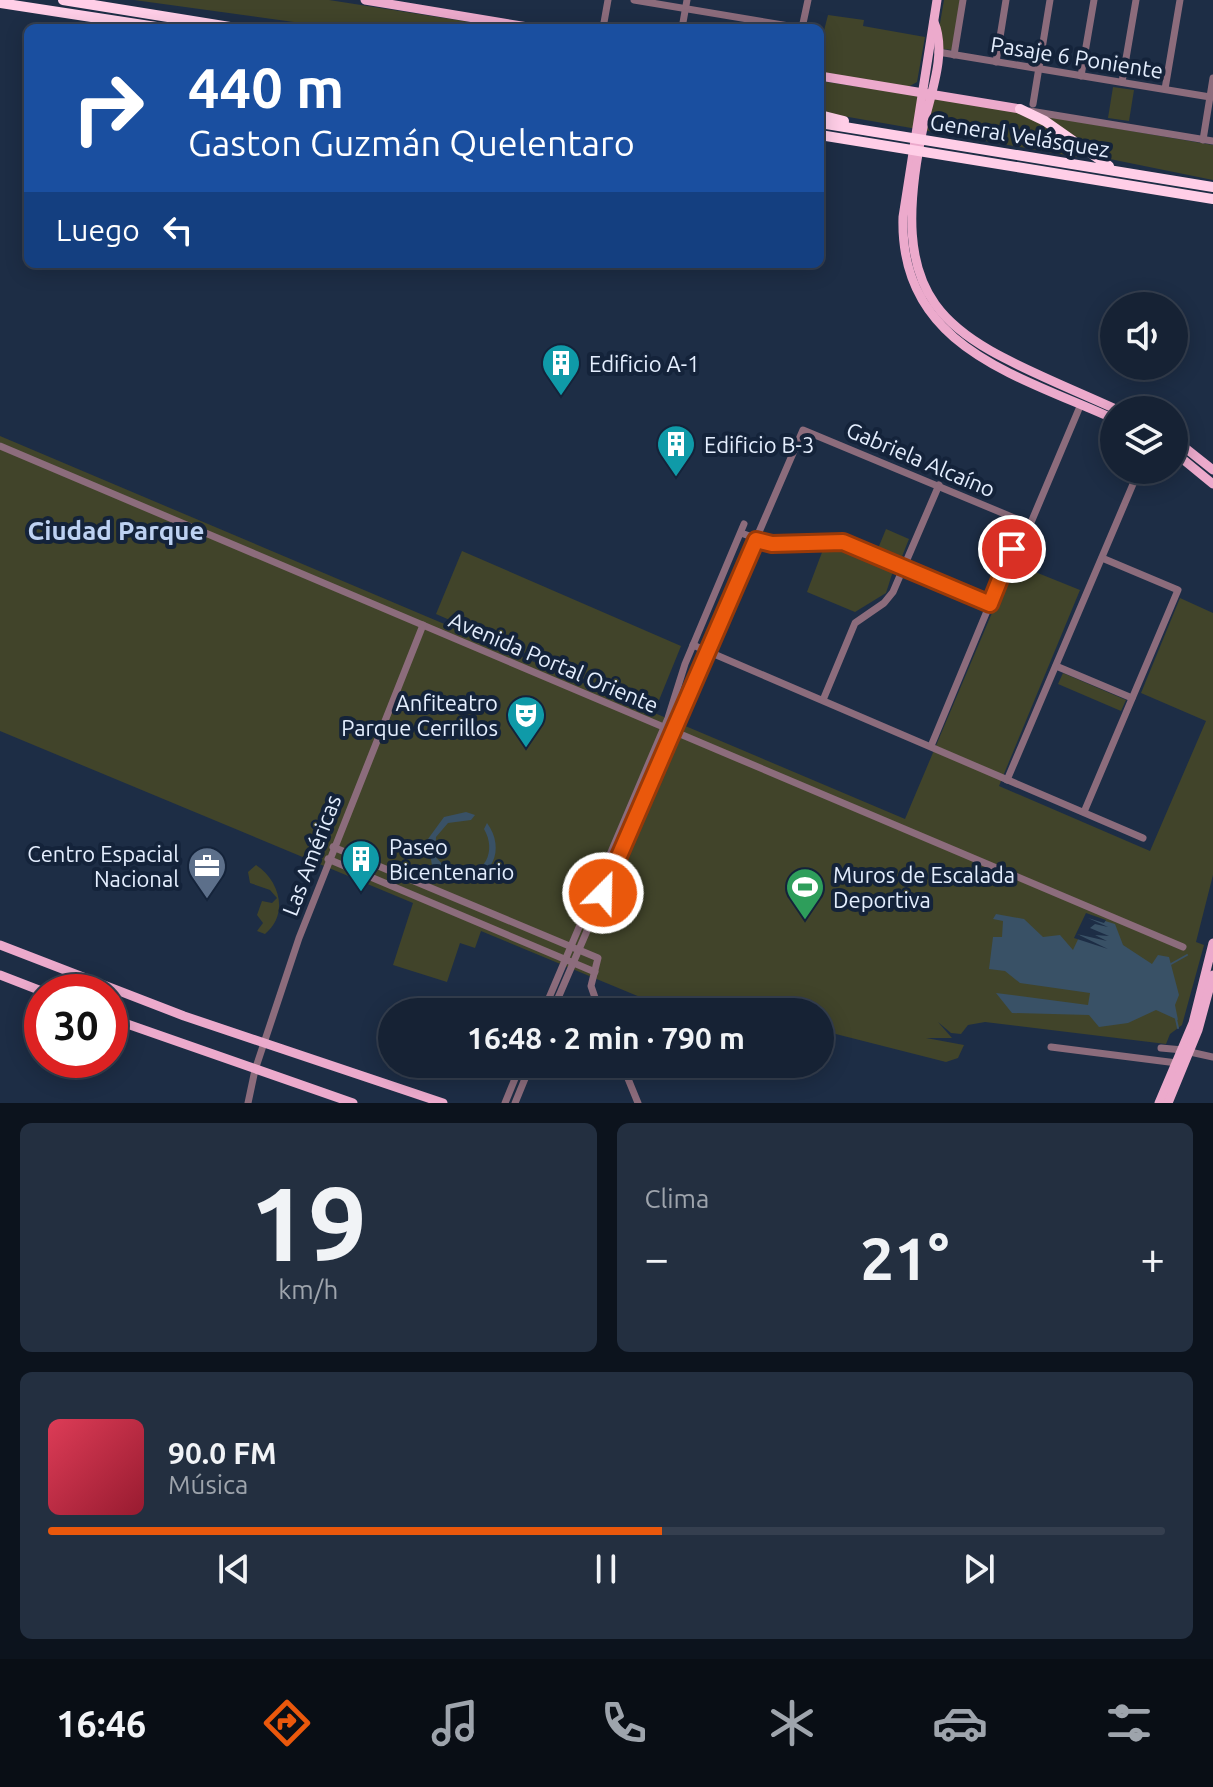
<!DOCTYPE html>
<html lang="es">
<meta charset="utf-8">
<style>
:root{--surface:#162234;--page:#232f40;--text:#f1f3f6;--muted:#9ea4ac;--line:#353f4f;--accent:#ea580c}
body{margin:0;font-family:Ubuntu,sans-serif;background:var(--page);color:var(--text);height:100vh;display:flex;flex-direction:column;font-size:30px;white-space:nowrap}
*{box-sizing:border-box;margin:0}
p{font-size:26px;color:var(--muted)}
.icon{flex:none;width:44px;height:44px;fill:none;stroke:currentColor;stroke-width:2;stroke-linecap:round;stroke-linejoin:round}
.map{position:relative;height:1103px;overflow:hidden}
.panel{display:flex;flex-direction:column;gap:20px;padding:20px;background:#0c131d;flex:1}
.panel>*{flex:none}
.top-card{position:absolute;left:24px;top:24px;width:800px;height:244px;border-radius:12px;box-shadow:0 4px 20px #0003,0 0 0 2px var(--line);background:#1a4fa0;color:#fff;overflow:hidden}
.fabs{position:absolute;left:1100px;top:292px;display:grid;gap:16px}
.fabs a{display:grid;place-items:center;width:88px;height:88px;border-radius:50%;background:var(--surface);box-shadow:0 4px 20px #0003,0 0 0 2px var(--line);font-size:40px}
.speed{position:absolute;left:24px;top:974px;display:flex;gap:16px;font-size:40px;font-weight:700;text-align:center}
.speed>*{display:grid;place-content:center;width:104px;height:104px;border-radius:50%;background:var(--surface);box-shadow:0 4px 20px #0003,0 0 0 2px var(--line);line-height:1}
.speed .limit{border:12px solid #d22;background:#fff;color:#111}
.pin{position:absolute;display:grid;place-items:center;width:68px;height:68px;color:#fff;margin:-34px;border:4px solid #fff;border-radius:50%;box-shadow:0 2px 8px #0007}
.me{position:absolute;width:88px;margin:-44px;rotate:23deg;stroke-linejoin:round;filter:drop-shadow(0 0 6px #0008)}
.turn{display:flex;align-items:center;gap:28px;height:168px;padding:0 32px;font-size:36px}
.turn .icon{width:104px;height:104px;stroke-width:2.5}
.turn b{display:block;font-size:56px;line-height:68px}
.then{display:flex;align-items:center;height:76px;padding:0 32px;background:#0003;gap:16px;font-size:30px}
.big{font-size:60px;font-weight:700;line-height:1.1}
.panel .card{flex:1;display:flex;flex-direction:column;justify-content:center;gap:12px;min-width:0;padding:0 28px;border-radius:12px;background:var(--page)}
.panel .dial{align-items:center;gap:0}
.dial b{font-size:104px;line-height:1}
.song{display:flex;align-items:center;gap:24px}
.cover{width:96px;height:96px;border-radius:12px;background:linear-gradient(135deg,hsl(350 70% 55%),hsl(350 70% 35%))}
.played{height:8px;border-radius:4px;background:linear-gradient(90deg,var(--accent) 55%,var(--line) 55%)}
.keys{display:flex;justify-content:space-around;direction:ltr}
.heat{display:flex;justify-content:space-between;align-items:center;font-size:44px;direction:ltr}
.panel .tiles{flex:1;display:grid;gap:20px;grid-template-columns:1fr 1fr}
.card:last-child{grid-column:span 2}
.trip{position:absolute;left:378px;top:998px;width:456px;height:80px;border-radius:40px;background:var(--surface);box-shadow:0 4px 20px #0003,0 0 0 2px var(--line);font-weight:700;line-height:80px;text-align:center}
.tab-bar{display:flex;height:128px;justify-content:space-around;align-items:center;background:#090e15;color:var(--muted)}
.tab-bar .icon{width:56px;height:56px}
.tab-bar .active{color:var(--accent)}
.tab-bar b{font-size:36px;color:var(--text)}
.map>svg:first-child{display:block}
.green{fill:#41442a}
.water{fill:#395166}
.pier{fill:#1d2d45}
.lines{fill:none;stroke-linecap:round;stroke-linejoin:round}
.stream{stroke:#395166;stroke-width:2}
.minor{stroke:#8c6c7c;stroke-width:7}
.major{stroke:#ecaacc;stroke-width:9}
.highway{stroke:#ffcee7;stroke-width:10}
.route-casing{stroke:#983908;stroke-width:20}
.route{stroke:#ea580c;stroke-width:14}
.labels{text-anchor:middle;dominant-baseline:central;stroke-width:8;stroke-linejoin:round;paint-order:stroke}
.street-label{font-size:22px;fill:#e4eefe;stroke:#14233a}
.poi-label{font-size:22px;fill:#e4eefe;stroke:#14233a;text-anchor:start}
.quarter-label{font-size:26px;font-weight:bold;fill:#bed2f2;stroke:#14233a}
</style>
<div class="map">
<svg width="1213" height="1103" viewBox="0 0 1213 1103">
<rect width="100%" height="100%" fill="#1d2d45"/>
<!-- green -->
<g class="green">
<path d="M134 0H329L470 22 469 28H337Z"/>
<path d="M944 0H960L952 50 942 49 939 29Z"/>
<path d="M828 15 864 20 863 26 925 37 917 82 908 87 820 72V46Z"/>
<path d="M820 81 1010 109 1051 129 1077 151V157L820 112Z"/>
<path d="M1113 87 1134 90 1129 121 1108 118Z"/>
<path d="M1044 116 1213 145V180L1100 157Z"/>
<path d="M0 436 905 819 1013 563 1080 590 999 786 1150 851 1206 721 1141 693 1180 598 1213 613V875L1196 942 1204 945 1182 1025 1170 1034 1166 1044 985 1022 968 1025 961 1034 951 1033 938 1022 952 1038H926L964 1045 958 1058 946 1062 820 1030V1012H702L652 1002 481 931 475 948 460 943 447 982 393 965 413 903 0 731Z"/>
<path d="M886 529 909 539 901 559 877 551Z"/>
<path d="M831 546 893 571 886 593 855 612 807 592 824 547Z"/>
<path d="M462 551 681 646 655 710 436 614Z"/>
<path d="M1063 673 1126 700 1121 711 1058 684Z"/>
<path d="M256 865C280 881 289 914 265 934L257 931 263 923 257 915 262 901 272 903 277 898 270 890 250 883 248 872Z"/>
</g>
<!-- water -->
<g class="water">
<path d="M466 812 475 815 471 820 448 823 436 837 435 856 450 873 448 879 432 866 428 839 444 817Z"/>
<path d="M487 823C507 850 491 883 457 881L459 876C485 875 497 851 484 829Z"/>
<path d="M996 914 1024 919 1043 937 1060 935 1073 950 1089 916 1115 924 1123 945 1152 964 1158 955 1169 957 1179 995 1175 1005 1178 1020 1156 1010 1128 1023 1099 1027 1089 1015 1012 1013 996 993 1088 1005 1090 993 1020 983 1005 971 989 969 993 937H1002L1003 921 993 919Z"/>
</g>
<!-- pier -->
<path class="pier" d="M1086 913 1106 920 1104 923 1088 918 1108 927 1095 924 1090 928 1109 936 1095 935 1107 941 1077 934 1108 949 1074 938Z"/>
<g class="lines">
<!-- stream -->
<g class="stream">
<path d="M1171 964 1187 955"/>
<path d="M1176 1019 1178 1028"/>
</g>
<!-- minor -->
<g class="minor">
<path d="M634 0 801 28"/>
<path d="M603 28 608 0"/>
<path d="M682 28 687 0"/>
<path d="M802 28 808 0"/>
<path d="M938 52 1210 97"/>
<path d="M954 55 963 0"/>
<path d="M996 62 1006 0"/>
<path d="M1081 76 1094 0"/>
<path d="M1122 82 1136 0"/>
<path d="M1165 89 1180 0"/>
<path d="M1033 104 1050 0"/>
<path d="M1030 111 1213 141"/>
<path d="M1203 140 1213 78"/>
<path d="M0 446 1183 947"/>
<path d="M741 533 772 544 843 542 990 604"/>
<path d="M1008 577 1081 404"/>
<path d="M693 645 1143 838"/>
<path d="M1056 666 1132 698"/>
<path d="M823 700 855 623 884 603 893 592 939 485"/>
<path d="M1007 780 1139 470"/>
<path d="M1084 812 1178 590 1102 558"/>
<path d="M333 847 598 958 591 986 600 1012"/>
<path d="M328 859 595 972"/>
<path d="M543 1012 668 718 685 664 744 524"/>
<path d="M552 1012 803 430 1024 522 931 746"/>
<path d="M1051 1047 1177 1063"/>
<path d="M1161 1048 1183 1050"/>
<path d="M1190 1052 1213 1057"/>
<path d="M622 1064 638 1103"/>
<path d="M248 1103 255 1070 299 938 423 625"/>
<path d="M505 1103 521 1064"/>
<path d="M515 1103 531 1064"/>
</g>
<!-- major -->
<g class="major">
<path d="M365 0 534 28"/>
<path d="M937 0 903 217C899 347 1017 375 1114 419"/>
<path d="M934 22C947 52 931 93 924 123 880 326 957 337 1118 410"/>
<path d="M820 76 1020 109"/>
<path d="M1174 439 1213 470"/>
<path d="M1174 452 1213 484"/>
<path d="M0 945 184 1016 443 1103"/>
<path d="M0 975 44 992"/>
<path d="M110 1018 353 1103"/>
<path d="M1159 1103 1193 1023 1213 943"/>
<path d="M1168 1103 1198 1030 1213 975"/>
</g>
<!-- highway -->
<g class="highway">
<path d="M63 0 236 28"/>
<path d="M0 3 163 28"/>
<path d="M1020 109 1045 121 1109 166"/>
<path d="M820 115 844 121"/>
<path d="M820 123 1213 187"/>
<path d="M820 135 1213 199"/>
</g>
</g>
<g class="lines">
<defs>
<path id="route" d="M603 893 756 540 772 544 843 542 990 604 1012 549"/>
</defs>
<!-- route casing -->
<use href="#route" class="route-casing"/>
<!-- route -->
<use href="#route" class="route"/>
</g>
<!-- icons -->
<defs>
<symbol id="building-pin" viewBox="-11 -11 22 30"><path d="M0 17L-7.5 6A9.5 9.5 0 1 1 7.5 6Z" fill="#0f9aa8" stroke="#14233a"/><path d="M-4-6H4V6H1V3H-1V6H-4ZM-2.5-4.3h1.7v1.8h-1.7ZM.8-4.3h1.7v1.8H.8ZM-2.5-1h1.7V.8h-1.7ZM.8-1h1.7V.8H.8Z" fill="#fff"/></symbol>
<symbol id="theatre-pin" viewBox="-11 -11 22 30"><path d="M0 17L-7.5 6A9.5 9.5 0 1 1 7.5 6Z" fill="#0f9aa8" stroke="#14233a"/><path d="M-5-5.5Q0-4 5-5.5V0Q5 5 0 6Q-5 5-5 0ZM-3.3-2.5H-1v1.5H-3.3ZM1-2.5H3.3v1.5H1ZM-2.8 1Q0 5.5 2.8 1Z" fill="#fff"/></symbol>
<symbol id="office-pin" viewBox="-11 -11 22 30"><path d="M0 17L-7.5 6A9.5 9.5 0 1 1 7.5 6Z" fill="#5c6f8a" stroke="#14233a"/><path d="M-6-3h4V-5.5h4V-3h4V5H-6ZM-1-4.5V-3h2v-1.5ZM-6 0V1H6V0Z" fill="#fff"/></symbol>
<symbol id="stadium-pin" viewBox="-11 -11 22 30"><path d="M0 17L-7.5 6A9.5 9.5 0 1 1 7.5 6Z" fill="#2e9e5b" stroke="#14233a"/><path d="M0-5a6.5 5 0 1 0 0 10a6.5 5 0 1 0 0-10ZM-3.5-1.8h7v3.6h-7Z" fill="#fff"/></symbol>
</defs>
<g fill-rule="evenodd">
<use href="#building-pin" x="539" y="341" width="44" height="60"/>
<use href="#building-pin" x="654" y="422" width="44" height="60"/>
<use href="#theatre-pin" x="504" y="693" width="44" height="60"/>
<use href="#building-pin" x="339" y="837" width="44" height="60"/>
<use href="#office-pin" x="185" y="844" width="44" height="60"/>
<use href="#stadium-pin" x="783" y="865" width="44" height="60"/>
</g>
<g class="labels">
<!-- street labels -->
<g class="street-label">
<text transform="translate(1077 57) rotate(9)">Pasaje 6 Poniente</text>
<text transform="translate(1020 135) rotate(9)">General Velásquez</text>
<text transform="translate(921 459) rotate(23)">Gabriela Alcaíno</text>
<text transform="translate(554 662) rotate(23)">Avenida Portal Oriente</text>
<text transform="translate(311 855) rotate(-69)">Las Américas</text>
</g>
<!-- poi labels -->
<g class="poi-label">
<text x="589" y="363">Edificio A-1</text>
<text x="704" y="444">Edificio B-3</text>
<text x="498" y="702" text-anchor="end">Anfiteatro<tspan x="498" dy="25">Parque Cerrillos</tspan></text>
<text x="389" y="846">Paseo<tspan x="389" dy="25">Bicentenario</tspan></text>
<text x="179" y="853" text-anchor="end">Centro Espacial<tspan x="179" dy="25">Nacional</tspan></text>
<text x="833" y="874">Muros de Escalada<tspan x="833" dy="25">Deportiva</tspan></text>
</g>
<!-- quarter labels -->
<g class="quarter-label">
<text x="116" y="530">Ciudad Parque</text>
</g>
</g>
</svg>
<div class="fabs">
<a><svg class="icon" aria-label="sound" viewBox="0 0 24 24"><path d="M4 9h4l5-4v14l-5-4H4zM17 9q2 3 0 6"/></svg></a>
<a><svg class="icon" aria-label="layers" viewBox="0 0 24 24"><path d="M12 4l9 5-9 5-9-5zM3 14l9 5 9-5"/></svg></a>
</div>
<div class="speed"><div class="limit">30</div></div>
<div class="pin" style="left:1012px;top:549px;background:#d93025"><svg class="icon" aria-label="arrive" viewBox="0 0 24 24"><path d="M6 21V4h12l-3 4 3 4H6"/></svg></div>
<svg class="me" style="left:603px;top:893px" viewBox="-20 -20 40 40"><circle r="17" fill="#ea580c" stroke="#fff" stroke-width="3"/><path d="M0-11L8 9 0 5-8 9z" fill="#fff"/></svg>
<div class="trip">16:48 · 2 min · 790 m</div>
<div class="top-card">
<div class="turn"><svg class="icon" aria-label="right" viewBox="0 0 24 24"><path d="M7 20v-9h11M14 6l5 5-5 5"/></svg><div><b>440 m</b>Gaston Guzmán Quelentaro</div></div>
<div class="then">Luego<svg class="icon" aria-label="left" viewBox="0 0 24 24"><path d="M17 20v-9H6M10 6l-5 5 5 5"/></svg></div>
</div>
</div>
<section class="panel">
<div class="tiles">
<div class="card dial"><b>19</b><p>km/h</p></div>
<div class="card"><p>Clima</p>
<div class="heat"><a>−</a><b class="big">21°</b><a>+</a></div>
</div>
<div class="card">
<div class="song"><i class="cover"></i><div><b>90.0 FM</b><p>Música</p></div></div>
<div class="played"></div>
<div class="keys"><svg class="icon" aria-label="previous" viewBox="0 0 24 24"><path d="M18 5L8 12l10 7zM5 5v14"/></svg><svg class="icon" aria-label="pause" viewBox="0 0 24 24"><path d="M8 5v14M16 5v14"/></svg><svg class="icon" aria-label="next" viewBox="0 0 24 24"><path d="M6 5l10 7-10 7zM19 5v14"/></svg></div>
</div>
</div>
</section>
<nav class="tab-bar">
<b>16:46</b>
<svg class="icon active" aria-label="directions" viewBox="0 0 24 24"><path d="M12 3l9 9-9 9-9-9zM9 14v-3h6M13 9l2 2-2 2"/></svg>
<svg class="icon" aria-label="music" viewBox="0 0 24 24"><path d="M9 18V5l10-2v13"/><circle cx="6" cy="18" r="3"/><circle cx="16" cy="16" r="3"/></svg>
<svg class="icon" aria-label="phone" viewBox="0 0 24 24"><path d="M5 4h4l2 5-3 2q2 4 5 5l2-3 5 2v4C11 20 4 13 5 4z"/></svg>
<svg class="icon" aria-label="climate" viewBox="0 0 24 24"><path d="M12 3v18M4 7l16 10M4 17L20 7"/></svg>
<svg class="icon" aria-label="car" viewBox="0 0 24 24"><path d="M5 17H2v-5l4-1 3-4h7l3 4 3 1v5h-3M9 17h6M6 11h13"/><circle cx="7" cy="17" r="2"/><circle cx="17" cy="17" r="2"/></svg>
<svg class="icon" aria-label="filters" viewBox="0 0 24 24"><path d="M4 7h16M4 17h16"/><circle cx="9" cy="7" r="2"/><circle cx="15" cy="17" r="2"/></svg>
</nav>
